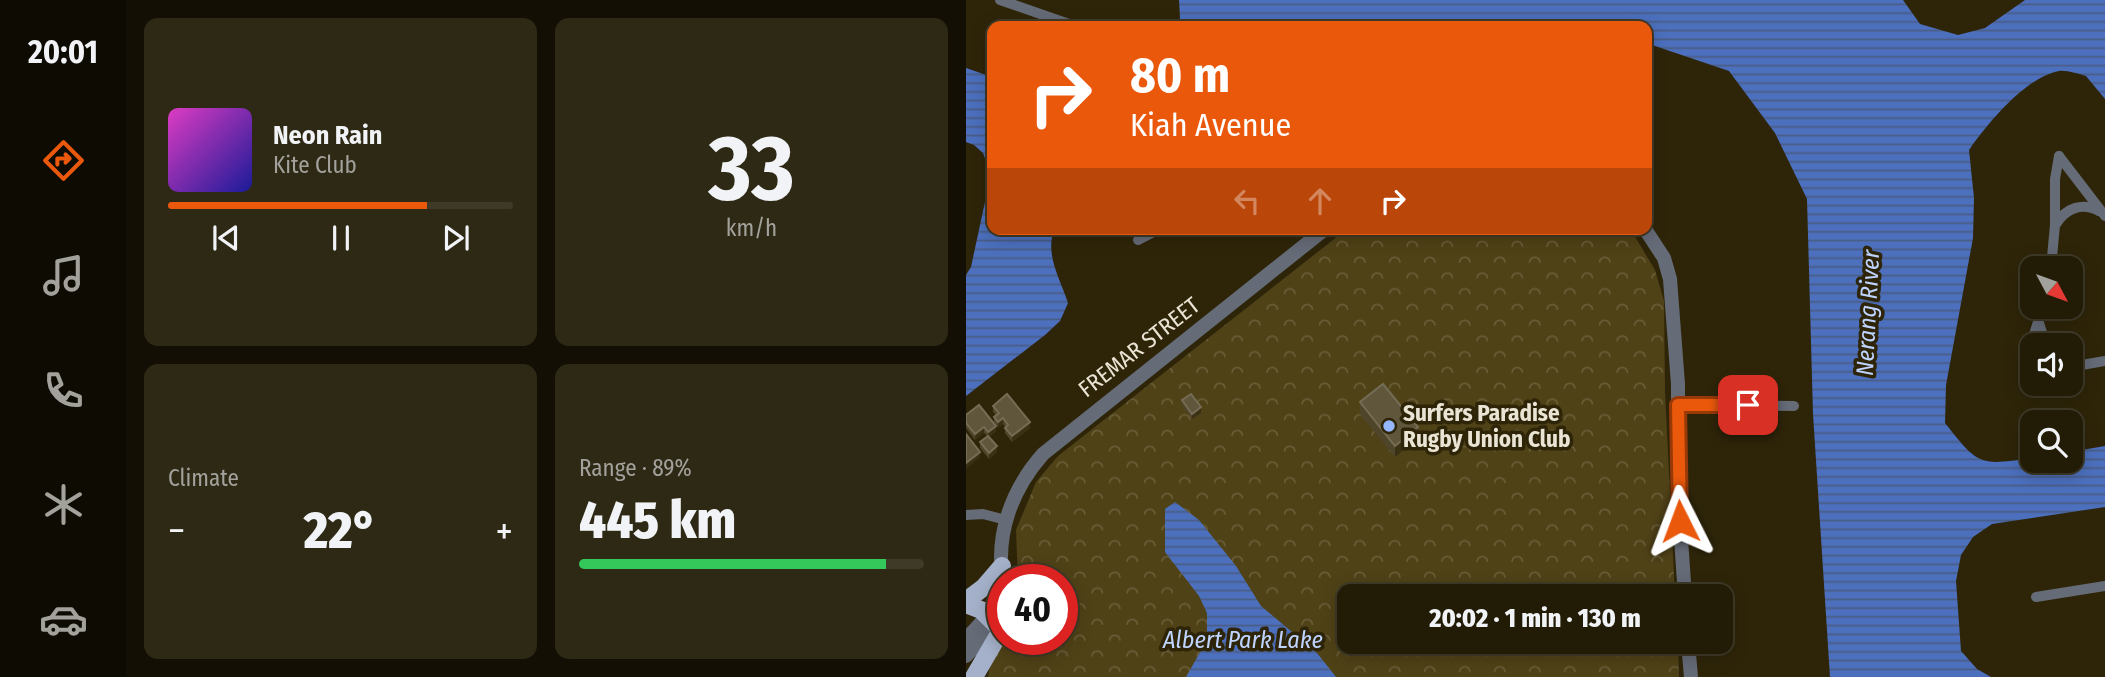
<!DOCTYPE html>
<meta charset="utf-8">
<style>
:root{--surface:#221c07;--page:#2e2915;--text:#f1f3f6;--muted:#a2a19b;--line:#3f3a28;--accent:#ea580c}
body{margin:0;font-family:"Fira Sans Condensed",sans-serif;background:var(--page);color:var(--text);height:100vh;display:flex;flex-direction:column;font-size:26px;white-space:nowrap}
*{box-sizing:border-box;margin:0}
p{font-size:23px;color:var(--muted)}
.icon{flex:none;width:38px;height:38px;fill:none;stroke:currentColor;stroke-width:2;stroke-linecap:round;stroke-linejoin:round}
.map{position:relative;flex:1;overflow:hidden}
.panel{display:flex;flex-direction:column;gap:18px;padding:18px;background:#130f04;width:840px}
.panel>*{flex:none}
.hud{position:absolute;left:21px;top:21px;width:665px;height:214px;border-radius:14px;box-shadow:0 4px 18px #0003,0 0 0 2px var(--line);background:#ea580c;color:#fff;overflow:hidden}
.needle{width:46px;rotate:131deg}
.tools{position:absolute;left:1054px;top:256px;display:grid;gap:14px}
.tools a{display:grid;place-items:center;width:63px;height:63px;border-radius:14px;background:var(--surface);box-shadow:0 4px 18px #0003,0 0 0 2px var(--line);font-size:35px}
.speed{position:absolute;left:21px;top:564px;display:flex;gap:14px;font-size:35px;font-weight:700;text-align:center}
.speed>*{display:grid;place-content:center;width:91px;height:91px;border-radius:50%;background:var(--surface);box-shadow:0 4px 18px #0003,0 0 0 2px var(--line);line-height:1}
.speed .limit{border:10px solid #d22;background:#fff;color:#111}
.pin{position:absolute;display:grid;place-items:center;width:60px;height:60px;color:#fff;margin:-30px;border-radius:14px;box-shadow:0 4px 10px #0006}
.me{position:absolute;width:77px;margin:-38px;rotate:357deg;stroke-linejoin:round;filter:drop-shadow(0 0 5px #0008)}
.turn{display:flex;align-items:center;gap:24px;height:147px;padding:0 28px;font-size:32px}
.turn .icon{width:91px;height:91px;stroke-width:2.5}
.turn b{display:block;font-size:49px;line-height:60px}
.lanes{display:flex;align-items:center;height:66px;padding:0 28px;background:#0003;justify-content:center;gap:35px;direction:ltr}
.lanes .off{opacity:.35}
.big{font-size:52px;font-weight:800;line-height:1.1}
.panel .widget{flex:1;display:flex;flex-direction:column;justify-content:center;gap:10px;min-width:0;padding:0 24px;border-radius:14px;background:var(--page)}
.panel .dial{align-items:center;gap:0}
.dial b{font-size:91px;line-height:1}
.song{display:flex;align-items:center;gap:21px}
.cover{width:84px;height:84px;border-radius:10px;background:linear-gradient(135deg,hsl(310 70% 55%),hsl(240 70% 35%))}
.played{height:7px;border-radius:4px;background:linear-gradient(90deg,var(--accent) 75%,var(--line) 75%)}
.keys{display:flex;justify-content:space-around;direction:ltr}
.heat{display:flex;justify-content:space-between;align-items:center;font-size:38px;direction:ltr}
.charge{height:10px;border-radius:5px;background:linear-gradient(90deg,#34c759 89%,var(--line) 0)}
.panel .tiles{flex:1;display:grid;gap:18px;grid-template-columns:repeat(2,1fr)}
.trip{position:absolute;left:371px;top:584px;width:396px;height:70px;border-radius:14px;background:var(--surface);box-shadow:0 4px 18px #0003,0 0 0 2px var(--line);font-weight:800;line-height:70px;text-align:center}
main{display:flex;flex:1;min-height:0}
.tabs{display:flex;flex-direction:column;width:126px;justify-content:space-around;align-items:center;background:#0e0b03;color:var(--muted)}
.tabs .icon{width:49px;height:49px}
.tabs .current{color:var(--accent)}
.tabs b{font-size:32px;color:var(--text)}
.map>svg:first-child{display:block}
.forest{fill:url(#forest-crowns)}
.water{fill:url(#water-rules)}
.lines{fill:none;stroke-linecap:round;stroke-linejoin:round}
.minor{stroke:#656b77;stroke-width:10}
.tertiary{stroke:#656b77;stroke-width:14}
.primary{stroke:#a5b1ca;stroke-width:18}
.wall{fill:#4e452a}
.shaded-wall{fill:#3a3115}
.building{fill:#5f563c;stroke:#746c54;stroke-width:2}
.route-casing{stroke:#983908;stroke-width:18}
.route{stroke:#ea580c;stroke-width:12}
.poi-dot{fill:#94b7fd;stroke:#2e2509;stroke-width:2.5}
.labels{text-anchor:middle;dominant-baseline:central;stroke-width:7;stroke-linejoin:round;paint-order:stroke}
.street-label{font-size:23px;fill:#eae4d4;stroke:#2e2509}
.poi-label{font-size:23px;font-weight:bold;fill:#eae4d4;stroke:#2e2509;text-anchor:start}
.water-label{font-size:24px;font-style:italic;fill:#bfd4fe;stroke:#2e2509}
</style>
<main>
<nav class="tabs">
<b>20:01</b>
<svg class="icon current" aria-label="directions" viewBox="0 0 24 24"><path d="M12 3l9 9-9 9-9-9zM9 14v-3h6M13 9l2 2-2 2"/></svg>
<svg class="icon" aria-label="music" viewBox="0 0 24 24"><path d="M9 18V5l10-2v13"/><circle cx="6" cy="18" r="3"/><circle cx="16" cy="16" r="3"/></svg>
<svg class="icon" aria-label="phone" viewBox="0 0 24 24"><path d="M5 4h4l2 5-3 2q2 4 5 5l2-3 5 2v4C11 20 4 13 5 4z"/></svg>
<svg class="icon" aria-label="climate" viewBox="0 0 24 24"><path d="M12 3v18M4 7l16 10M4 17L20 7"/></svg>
<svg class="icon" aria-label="car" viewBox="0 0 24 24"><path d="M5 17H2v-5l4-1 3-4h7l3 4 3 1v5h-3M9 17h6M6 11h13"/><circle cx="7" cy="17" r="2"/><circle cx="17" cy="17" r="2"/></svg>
</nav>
<section class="panel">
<div class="tiles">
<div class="widget">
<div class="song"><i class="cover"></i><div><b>Neon Rain</b><p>Kite Club</p></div></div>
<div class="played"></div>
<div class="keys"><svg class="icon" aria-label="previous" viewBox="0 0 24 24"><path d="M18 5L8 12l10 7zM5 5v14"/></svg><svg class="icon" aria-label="pause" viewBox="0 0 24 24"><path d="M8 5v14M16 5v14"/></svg><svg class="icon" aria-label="next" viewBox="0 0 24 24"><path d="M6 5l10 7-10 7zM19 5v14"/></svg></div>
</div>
<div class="widget dial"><b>33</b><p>km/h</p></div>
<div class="widget"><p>Climate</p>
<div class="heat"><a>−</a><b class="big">22°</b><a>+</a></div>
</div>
<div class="widget"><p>Range · 89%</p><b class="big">445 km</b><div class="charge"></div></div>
</div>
</section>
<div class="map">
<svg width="1139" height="677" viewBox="0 0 1139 677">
<defs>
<pattern id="forest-crowns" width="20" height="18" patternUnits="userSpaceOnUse" patternTransform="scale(1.75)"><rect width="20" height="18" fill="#504217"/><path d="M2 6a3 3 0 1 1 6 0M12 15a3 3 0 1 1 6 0" fill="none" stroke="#695d38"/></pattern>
<pattern id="water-rules" width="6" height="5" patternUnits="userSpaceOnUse" patternTransform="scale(1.75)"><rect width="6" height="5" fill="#4c70be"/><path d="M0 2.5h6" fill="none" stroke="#495c85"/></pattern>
</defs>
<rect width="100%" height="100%" fill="#2e2509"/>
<!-- forest -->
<path class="forest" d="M381 229 665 230 689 270 698 301 699 392 709 597H383V642H712L713 677H22L24 665 38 639H96V579H52L50 530 70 482 92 456Z"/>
<!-- water -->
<g class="water">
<path d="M213 0H937L954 24 992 35 1019 28 1059 0H1139V99L1120 76C1113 74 1101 70 1093 71 1060 77 1022 123 1003 150L1008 198 1007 238 980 385 979 423C1012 465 1013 466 1066 458V460H1104V452L1139 446V507L1026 524 1007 537 995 555 990 581 995 651 1011 669 1025 677H864L847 414 841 199 809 133 763 71 689 46H681V26H209L214 18Z"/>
<path d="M0 68 26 77V229H88C79 256 94 278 102 303L94 321 79 335 0 396V275L5 267 25 174 17 153 8 145 0 142Z"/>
<path d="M209 502 233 520 270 566 295 606 351 653 370 677H220L241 640V613L233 596 199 552V509Z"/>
</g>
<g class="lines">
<!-- minor -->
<g class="minor">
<path d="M34 0 103 24"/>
<path d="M1093 156 1139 216"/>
<path d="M1090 224C1100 208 1116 202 1133 211"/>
<path d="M172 240 193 229"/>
<path d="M1085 268 1089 225V179L1093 156"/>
<path d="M1073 323 1080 345"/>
<path d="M1104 367 1139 361"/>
<path d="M1066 375 1058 377 1059 363 1077 306"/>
<path d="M712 405 828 406"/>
<path d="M0 515 17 514 40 520"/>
<path d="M1070 597 1139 586"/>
</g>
<!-- tertiary -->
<g class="tertiary">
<path d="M679 229 698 258 704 279 712 384V495L719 597"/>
<path d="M37 581C29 534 46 489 77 454L359 229"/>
<path d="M0 639 22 615 36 578"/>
<path d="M722 642 725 677"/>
<path d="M0 656 23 632 37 605"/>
</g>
<!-- primary -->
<g class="primary">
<path d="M0 601 18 587 36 566"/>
<path d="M0 604 15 610 29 624"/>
<path d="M8 677 37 627"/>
</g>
</g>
<!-- wall -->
<g class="wall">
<path d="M216 400 235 413 226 419 216 406Z"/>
<path d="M394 402 452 438 429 457 394 414Z"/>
<path d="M27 406 64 428 46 442 39 433V427L37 424 32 427 28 422V417L30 415 27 412Z"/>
<path d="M0 415 30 431 23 437 31 452 23 459 14 448V442L21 436 18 433 9 440 0 428Z"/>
</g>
<!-- shaded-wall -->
<g class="shaded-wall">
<path d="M235 407V413L226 419V414Z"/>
<path d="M37 418V424L32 427V422Z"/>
<path d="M64 422V428L46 442V436Z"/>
<path d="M30 426V431L22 438V432Z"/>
<path d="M18 427V433L9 440V434Z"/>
<path d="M452 427V438L429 457V446Z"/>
<path d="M31 446V452L23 459V453Z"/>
<path d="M14 452V457L0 469V463Z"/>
</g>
<!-- building -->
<g class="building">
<path d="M417 384 452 427 429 446 394 402Z"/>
<path d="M41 394 64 422 46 436 39 428 42 425 37 418 32 422 28 417 33 413 27 406Z"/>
<path d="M225 394 235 407 226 414 216 400Z"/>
<path d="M13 405 30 426 22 432 18 427 9 434 0 423V415Z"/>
<path d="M0 434 14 452 0 463Z"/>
<path d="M22 436 31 446 23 453 14 442Z"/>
</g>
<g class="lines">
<defs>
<path id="route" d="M714 521 712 405H782"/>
</defs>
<!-- route casing -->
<use href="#route" class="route-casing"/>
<!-- route -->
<use href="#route" class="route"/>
</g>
<!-- markers -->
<circle class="poi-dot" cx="423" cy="426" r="7"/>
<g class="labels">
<!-- street labels -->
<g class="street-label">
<text transform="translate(173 347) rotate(-38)">FREMAR STREET</text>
</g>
<!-- poi labels -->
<g class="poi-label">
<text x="437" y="413">Surfers Paradise<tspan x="437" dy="26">Rugby Union Club</tspan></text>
</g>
<!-- water labels -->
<g class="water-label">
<text transform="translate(902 313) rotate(-87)">Nerang River</text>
<text x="277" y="640">Albert Park Lake</text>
</g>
</g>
</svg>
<div class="tools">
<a><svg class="needle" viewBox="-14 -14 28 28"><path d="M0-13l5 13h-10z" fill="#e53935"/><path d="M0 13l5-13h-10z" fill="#a2a19b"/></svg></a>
<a><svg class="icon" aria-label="sound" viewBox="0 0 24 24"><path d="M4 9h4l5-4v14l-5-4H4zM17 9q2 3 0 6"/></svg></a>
<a><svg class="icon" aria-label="search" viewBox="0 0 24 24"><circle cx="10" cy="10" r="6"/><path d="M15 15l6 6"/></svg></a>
</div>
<div class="speed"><div class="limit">40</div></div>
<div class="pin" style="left:782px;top:405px;background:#d93025"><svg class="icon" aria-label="arrive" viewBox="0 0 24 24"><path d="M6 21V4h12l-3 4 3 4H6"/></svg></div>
<svg class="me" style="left:714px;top:521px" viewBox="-20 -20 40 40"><path d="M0-17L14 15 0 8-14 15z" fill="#ea580c" stroke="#fff" stroke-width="4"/></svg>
<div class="trip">20:02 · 1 min · 130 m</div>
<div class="hud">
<div class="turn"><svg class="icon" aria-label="right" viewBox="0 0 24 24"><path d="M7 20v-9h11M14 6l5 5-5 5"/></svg><div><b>80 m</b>Kiah Avenue</div></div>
<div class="lanes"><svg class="icon off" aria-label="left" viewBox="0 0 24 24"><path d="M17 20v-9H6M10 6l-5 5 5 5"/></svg><svg class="icon off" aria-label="ahead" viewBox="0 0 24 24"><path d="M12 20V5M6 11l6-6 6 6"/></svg><svg class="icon" aria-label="right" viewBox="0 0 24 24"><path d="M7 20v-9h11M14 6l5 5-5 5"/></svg></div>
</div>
</div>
</main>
